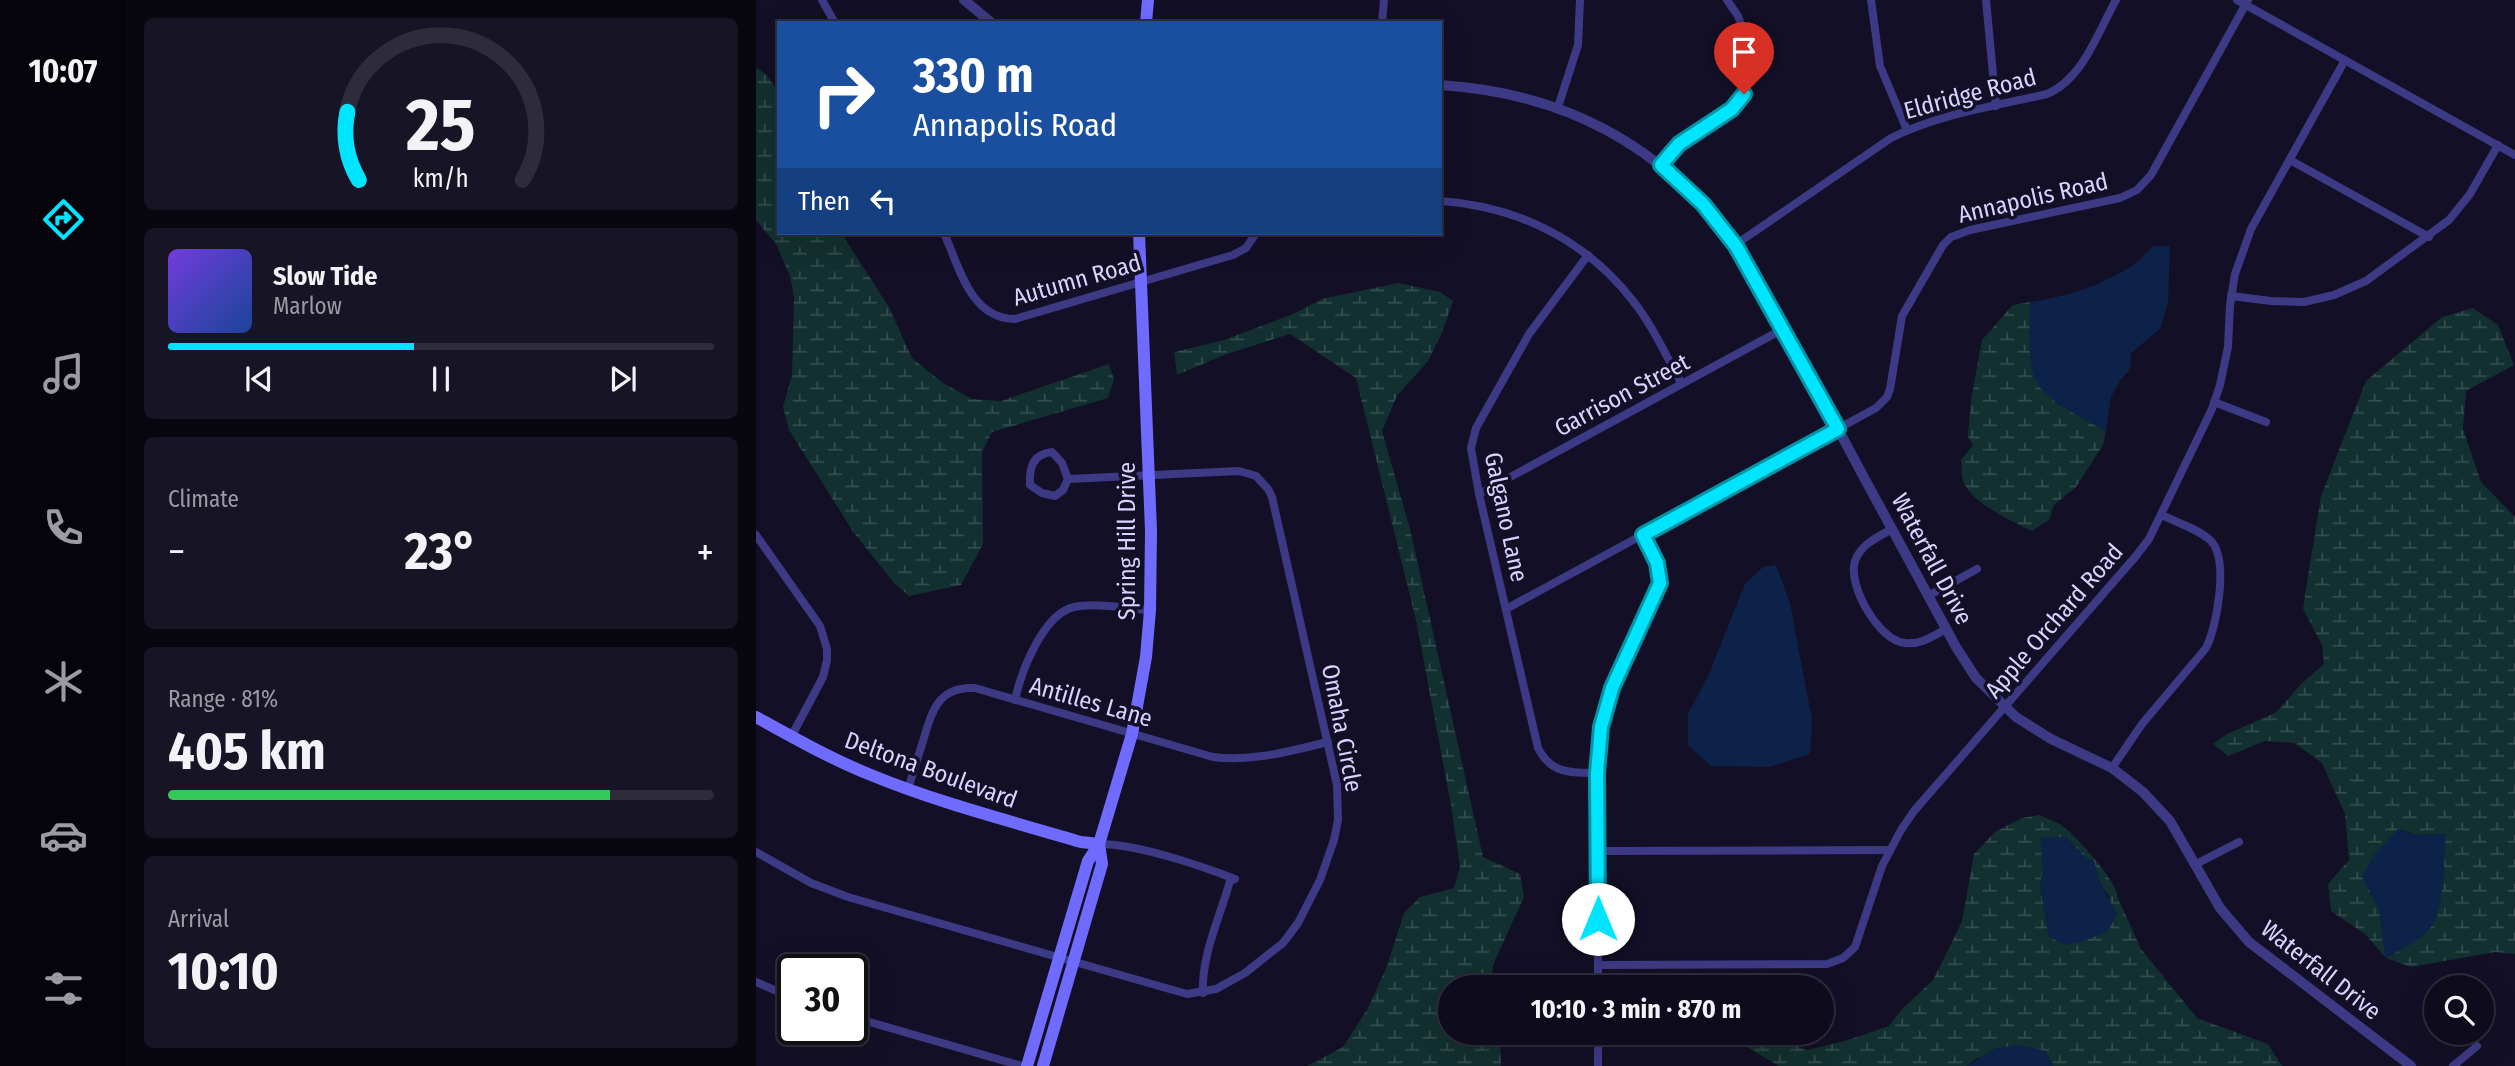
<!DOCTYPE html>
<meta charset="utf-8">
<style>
:root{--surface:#0e0b1c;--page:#171425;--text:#f1f3f6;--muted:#9b9ba3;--line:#2e2b3b;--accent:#00e5ff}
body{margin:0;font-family:"Fira Sans Condensed",sans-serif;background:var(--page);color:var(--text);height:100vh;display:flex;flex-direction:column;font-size:26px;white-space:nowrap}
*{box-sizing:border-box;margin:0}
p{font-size:23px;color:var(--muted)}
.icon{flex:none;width:38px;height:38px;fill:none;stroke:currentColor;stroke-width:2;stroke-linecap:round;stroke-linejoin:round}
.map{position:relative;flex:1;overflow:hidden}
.drawer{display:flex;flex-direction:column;gap:18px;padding:18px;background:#08060f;width:630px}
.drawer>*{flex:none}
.banner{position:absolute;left:21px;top:21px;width:665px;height:214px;border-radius:0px;box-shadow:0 7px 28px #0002,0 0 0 2px var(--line);background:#1a4fa0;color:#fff;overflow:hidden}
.controls{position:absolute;left:1668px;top:975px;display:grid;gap:14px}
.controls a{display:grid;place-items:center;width:70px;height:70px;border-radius:50%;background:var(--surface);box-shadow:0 7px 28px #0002,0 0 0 2px var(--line);font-size:35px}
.speed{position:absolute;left:21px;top:954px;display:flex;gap:14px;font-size:35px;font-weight:700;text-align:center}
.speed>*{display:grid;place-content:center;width:91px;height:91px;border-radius:50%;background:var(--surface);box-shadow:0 7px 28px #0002,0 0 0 2px var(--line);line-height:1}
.speed .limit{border:4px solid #111;border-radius:10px;background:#fff;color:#111}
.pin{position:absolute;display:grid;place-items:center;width:60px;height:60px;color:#fff;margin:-72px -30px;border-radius:50% 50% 50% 0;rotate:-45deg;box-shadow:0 0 7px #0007}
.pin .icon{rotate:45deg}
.me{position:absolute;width:77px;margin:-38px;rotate:0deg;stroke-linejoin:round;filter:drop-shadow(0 0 5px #0008)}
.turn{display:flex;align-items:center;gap:24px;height:147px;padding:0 21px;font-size:32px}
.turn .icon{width:91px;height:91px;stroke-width:2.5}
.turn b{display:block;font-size:49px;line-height:60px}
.then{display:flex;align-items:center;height:66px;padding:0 21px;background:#0003;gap:14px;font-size:26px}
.big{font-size:52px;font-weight:700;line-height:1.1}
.drawer .tile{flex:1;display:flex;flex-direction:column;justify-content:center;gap:10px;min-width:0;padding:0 24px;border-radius:10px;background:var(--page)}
.drawer .dial{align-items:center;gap:0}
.dial svg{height:182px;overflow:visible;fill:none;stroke:var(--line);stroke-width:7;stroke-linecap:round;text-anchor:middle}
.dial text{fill:var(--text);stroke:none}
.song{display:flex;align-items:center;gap:21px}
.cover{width:84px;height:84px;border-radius:10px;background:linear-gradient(135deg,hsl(260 70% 55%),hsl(220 70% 35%))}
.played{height:7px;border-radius:4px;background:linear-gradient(90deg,var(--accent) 45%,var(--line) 45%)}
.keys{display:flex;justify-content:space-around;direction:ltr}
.heat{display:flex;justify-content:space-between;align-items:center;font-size:38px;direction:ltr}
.charge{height:10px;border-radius:5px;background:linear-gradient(90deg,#34c759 81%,var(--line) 0)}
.trip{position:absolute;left:682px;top:975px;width:396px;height:70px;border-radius:35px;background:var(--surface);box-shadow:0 7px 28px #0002,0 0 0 2px var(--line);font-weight:700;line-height:70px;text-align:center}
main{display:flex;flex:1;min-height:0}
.tabs{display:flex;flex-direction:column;width:126px;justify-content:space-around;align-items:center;background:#06040b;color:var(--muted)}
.tabs .icon{width:49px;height:49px}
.tabs .active{color:var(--accent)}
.tabs b{font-size:32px;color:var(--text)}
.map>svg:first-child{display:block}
.wetland{fill:url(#wetland-marsh);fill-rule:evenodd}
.water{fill:#0c2248}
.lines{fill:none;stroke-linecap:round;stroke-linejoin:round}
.minor{stroke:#3d3a85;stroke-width:8}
.tertiary{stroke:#3d3a85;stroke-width:10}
.secondary{stroke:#6f6bff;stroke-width:12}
.route-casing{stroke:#0095a6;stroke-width:18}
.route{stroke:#00e5ff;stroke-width:12}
.labels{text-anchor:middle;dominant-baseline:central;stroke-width:7;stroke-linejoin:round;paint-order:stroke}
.street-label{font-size:24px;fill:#d9d4ff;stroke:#130f26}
</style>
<main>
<nav class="tabs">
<b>10:07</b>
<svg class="icon active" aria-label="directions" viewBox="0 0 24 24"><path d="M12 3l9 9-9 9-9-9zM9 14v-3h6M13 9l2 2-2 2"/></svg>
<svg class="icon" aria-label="music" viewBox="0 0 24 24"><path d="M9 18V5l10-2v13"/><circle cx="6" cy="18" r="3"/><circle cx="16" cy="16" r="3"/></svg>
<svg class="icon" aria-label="phone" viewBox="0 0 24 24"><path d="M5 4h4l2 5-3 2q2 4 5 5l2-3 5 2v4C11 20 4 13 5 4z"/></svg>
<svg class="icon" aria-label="climate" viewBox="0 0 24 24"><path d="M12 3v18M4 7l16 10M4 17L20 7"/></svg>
<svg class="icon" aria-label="car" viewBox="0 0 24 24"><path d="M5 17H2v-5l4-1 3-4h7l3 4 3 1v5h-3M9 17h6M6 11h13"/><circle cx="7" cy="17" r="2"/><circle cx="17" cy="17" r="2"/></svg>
<svg class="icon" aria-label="filters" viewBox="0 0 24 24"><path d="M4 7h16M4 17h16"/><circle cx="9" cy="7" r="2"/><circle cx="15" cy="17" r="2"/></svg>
</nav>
<section class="drawer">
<div class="tile dial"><svg viewBox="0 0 100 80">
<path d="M14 69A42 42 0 1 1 86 69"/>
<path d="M14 69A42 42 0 0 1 9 39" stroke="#00e5ff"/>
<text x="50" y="56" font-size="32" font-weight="700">25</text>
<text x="50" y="72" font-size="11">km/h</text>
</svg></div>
<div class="tile">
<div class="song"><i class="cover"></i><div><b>Slow Tide</b><p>Marlow</p></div></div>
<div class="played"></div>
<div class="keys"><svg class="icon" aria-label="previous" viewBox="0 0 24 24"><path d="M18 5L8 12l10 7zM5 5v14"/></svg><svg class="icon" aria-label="pause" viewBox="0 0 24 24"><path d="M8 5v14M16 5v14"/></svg><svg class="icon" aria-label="next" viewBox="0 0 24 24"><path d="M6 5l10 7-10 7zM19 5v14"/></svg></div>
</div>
<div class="tile"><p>Climate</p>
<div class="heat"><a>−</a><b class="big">23°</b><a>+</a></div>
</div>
<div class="tile"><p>Range · 81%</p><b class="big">405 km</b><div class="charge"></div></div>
<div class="tile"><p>Arrival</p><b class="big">10:10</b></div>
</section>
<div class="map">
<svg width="1759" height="1066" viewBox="0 0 1759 1066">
<defs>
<pattern id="wetland-marsh" width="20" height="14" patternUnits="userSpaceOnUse" patternTransform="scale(1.75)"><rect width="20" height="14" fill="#12302f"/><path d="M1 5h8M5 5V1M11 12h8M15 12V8" fill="none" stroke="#344d4e"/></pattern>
</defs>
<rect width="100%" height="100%" fill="#130f26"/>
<!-- wetland -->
<g class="wetland">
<path d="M0 68 10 74 23 93V233H85L133 307 156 358 187 383 216 399 245 401 353 364 358 379 352 398 236 432 226 452 227 544 205 585 153 596 138 583 98 533 33 430 27 407 36 375 38 297 34 276 20 244 0 220Z"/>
<path d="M642 283 684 292 697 301 686 333 672 361 641 396 626 431 654 529 727 857 764 874 768 897 737 965 735 987H695V1032L744 1033 745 1066H551L587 1047 612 1008 631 966 648 913 664 897 698 888 704 867 695 805 660 620 600 378 534 334 468 355 421 375 418 352 468 340 537 314 566 299Z"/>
<path d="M1274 302 1275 351 1302 404 1350 431 1347 445 1320 487 1298 505 1293 520 1276 531C1257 522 1216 503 1208 483 1205 477 1206 466 1205 460L1217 445 1212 437 1215 400 1226 340 1257 305Z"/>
<path d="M1717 308 1742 325 1758 365 1710 391 1707 429 1725 482 1759 517V954L1739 952 1655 967 1630 958 1609 934 1575 911 1572 884 1593 860 1589 814 1566 763 1538 743 1509 741 1472 756 1457 744 1471 734 1521 712 1544 685 1568 664 1566 645 1547 609 1552 576 1565 496 1610 381 1686 317ZM1642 829 1661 835 1690 834 1630 958 1623 910Z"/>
<path d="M1283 815C1290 818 1297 821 1304 824 1318 833 1362 882 1362 898L1385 949 1441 1018 1512 1044 1526 1066H1297L1289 1051 1221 1058 1211 1066H1023L989 1046 987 1040 989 1036 1009 1035 1051 1050 1089 1041 1133 1026 1146 1009 1177 980 1199 936 1206 921 1218 854 1239 832 1266 818ZM1310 837 1330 859 1338 861 1343 881 1354 898 1293 937 1284 886 1287 869 1285 838Z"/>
</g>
<!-- water -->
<g class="water">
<path d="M1397 246H1414L1412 302 1404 329 1375 353 1374 370 1364 380 1355 397 1350 431C1329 419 1288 401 1279 379 1271 359 1274 324 1274 302 1310 297 1347 285 1377 265 1385 260 1391 252 1397 246Z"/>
<path d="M1020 565 1034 603 1056 720 1054 754 1013 767 955 766 932 745V714L953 674 989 584 1007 567Z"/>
<path d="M1642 829 1661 835 1690 834C1688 858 1689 907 1675 927 1665 941 1644 950 1630 958L1623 910 1606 877 1618 855Z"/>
<path d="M1284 837H1310L1330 858 1338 861 1343 881 1361 914 1352 931 1328 941 1310 945 1293 937 1284 886 1287 869Z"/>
<path d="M1265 1045 1289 1051 1297 1066H1211L1240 1048Z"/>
</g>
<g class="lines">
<!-- minor -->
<g class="minor">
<path d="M66 0 79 23"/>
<path d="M1115 0 1124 66 1151 130"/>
<path d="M1230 0 1240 106"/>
<path d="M1481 0 1759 155"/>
<path d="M626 23 628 0"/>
<path d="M802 107 822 45 824 0"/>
<path d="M1534 160 1673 237"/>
<path d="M905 165 923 144 976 109 988 94 992 79 986 27 982 16 971 0"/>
<path d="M684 201C761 206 830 240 877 301 897 326 910 356 926 384"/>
<path d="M188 233C203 266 214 319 259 319L477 255 490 248 500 233"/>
<path d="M979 245 1135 138C1183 114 1239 106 1291 94 1327 79 1342 32 1360 0"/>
<path d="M832 255 773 334 720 428 715 448 723 494 782 748C795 774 815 773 841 773"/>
<path d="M1475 296 1515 301 1548 302 1578 295 1610 281 1693 220 1714 194 1742 145"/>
<path d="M1458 402 1510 422"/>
<path d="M296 452 306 463 312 479 307 490 299 496 286 493 274 485C273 467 277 454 296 452Z"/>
<path d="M723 494 1027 329"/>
<path d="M1136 529C1122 537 1105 544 1099 561 1091 585 1123 641 1149 643 1165 645 1177 636 1190 629"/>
<path d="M0 535 64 626 71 649V660L67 677 35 737"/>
<path d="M1172 596 1221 569"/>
<path d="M750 609 1120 408 1131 397 1134 389 1146 316 1187 245 1195 237 1214 230 1364 198 1381 190 1395 175 1492 0"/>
<path d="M259 700C265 672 287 614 318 607 339 602 373 609 394 610"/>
<path d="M1356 768 1386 724 1450 648C1461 627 1473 560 1455 541 1443 529 1421 523 1406 515"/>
<path d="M152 789C157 773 162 757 167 741 176 711 182 686 219 688L457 757C497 762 534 751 572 742"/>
<path d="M343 844C381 844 443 865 479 879L474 881C464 917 445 956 447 993"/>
<path d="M841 851 1134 850"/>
<path d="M0 852 55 883 92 897 431 994 460 989 489 973 527 943 542 923 564 880 578 840 582 820 581 785 516 497 512 489 500 476 483 471 312 479"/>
<path d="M1440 864 1483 842"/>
<path d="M842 965 1071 964 1087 958 1099 947 1126 866 1145 830 1158 811 1380 556 1393 539 1456 409 1464 385 1472 347 1474 305 1479 274 1495 229 1589 60"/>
<path d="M0 982 37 998"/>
<path d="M842 987V751L845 728 856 688 904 583 901 563 887 535"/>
<path d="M96 1017 266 1066"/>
<path d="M842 1032V1066"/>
<path d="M1697 1066 1721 1046"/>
</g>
<!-- tertiary -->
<g class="tertiary">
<path d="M208 0 236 23"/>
<path d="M684 85C809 93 907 145 980 246 993 263 1002 283 1012 302 1030 334 1048 367 1066 399 1110 482 1155 564 1200 647L1220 678 1260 717 1295 739 1356 768 1387 792 1414 821 1464 908 1493 942 1655 1066"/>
</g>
<!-- secondary -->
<g class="secondary">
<path d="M390 23 392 0"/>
<path d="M0 717C38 738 75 759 115 775 183 803 254 821 325 842L343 844"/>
<path d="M271 1066 332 861 343 844 376 734 390 657 394 610 395 531 383 233"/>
<path d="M287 1066 346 864 343 844"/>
</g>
</g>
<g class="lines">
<defs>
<path id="route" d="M842 919 841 773 845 727 856 688 904 583 901 563 887 535 1082 429 980 246 947 204 905 165 923 144 976 109 988 94"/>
</defs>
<!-- route casing -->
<use href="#route" class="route-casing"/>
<!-- route -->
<use href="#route" class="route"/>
</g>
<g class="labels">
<!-- street labels -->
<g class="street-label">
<text transform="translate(1214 94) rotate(-15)">Eldridge Road</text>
<text transform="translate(1277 198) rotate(-13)">Annapolis Road</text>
<text transform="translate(321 280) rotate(-16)">Autumn Road</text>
<text transform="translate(866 395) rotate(-28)">Garrison Street</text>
<text transform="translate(750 517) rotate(78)">Galgano Lane</text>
<text transform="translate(371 541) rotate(-90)">Spring Hill Drive</text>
<text transform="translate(1176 559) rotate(62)">Waterfall Drive</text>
<text transform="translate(1298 621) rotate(-49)">Apple Orchard Road</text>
<text transform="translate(335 702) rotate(16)">Antilles Lane</text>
<text transform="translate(586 728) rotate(79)">Omaha Circle</text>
<text transform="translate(175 770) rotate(20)">Deltona Boulevard</text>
<text transform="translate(1565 970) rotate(38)">Waterfall Drive</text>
</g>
</g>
</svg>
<div class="controls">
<a><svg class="icon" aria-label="search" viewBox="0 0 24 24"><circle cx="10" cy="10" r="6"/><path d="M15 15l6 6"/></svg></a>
</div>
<div class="speed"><div class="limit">30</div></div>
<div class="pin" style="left:988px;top:94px;background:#d93025"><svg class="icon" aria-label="arrive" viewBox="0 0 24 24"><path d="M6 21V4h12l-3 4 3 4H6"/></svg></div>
<svg class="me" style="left:842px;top:919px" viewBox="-20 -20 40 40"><circle r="19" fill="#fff"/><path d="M0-13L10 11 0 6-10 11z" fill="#00e5ff"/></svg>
<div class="trip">10:10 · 3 min · 870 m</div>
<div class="banner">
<div class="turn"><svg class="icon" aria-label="right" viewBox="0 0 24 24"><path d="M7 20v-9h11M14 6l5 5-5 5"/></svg><div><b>330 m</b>Annapolis Road</div></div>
<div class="then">Then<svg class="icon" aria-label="left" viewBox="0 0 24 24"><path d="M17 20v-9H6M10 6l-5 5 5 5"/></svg></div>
</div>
</div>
</main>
